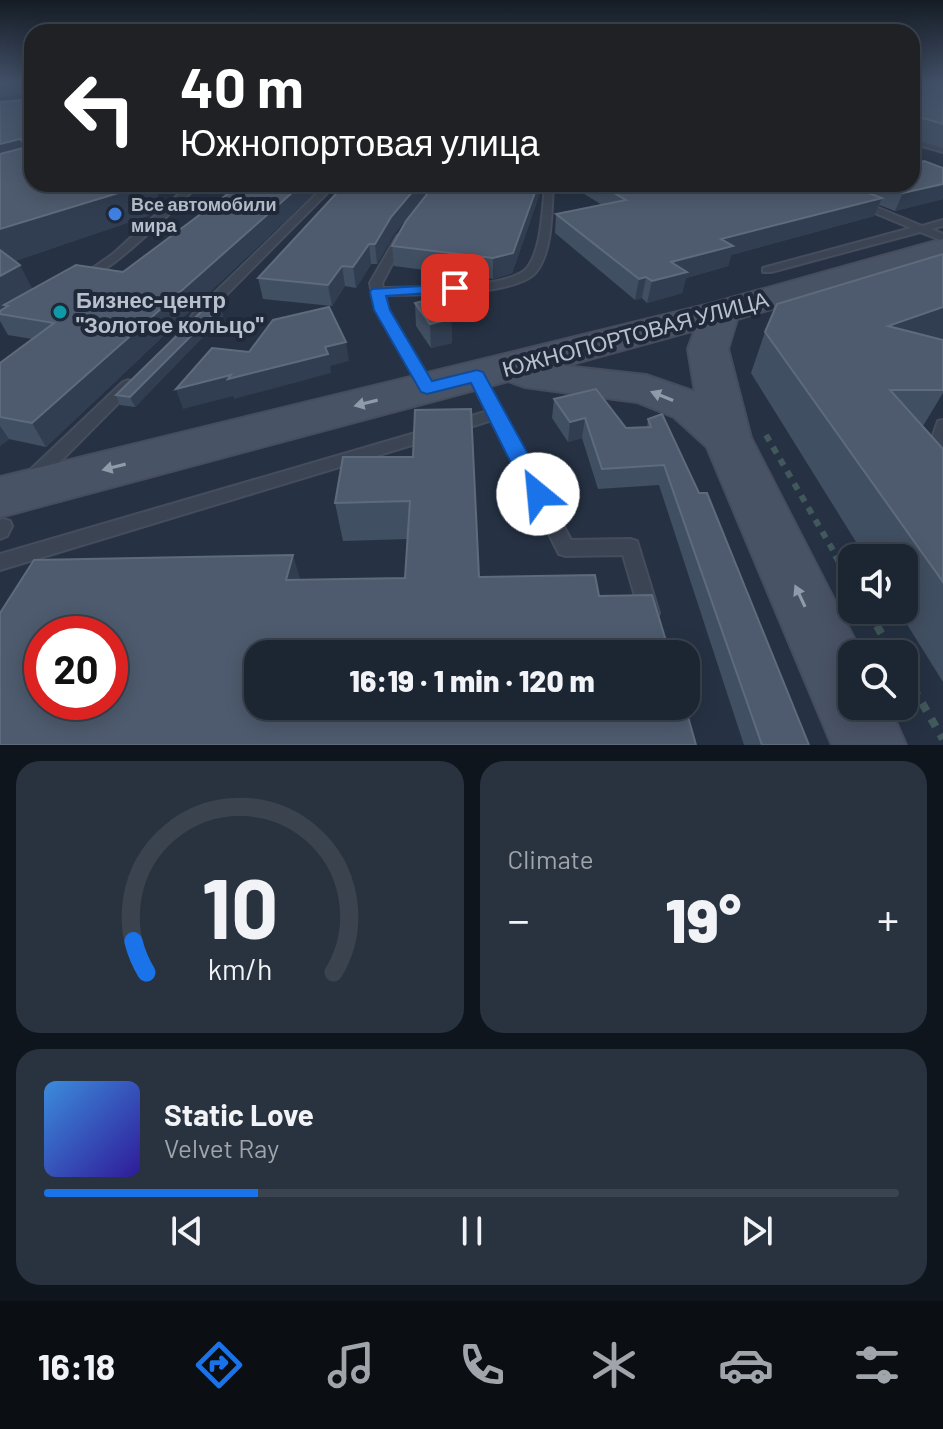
<!DOCTYPE html>
<meta charset="utf-8">
<style>
:root{--surface:#1c2633;--page:#29323f;--text:#f1f3f6;--muted:#a0a5ac;--line:#3a434e;--accent:#1a73e8}
body{margin:0;font-family:Barlow,sans-serif;background:var(--page);color:var(--text);height:100vh;display:flex;flex-direction:column;font-size:30px;white-space:nowrap}
*{box-sizing:border-box;margin:0}
p{font-size:26px;color:var(--muted)}
.icon{flex:none;width:44px;height:44px;fill:none;stroke:currentColor;stroke-width:2;stroke-linecap:round;stroke-linejoin:round}
.map{position:relative;height:745px;overflow:hidden}
.details{display:flex;flex-direction:column;gap:16px;padding:16px;background:#0f151c;flex:1}
.details>*{flex:none}
.banner{position:absolute;left:24px;top:24px;width:896px;height:168px;border-radius:24px;box-shadow:0 4px 20px #0003,0 0 0 2px var(--line);background:#202124;color:#fff;overflow:hidden}
.controls{position:absolute;left:838px;top:544px;display:grid;gap:16px}
.controls a{display:grid;place-items:center;width:80px;height:80px;border-radius:16px;background:var(--surface);box-shadow:0 4px 20px #0003,0 0 0 2px var(--line);font-size:40px}
.speed{position:absolute;left:24px;top:616px;display:flex;gap:16px;font-size:40px;font-weight:700;text-align:center}
.speed>*{display:grid;place-content:center;width:104px;height:104px;border-radius:50%;background:var(--surface);box-shadow:0 4px 20px #0003,0 0 0 2px var(--line);line-height:1}
.speed .limit{border:12px solid #d22;background:#fff;color:#111}
.pin{position:absolute;display:grid;place-items:center;width:68px;height:68px;color:#fff;margin:-34px;border-radius:16px;box-shadow:0 4px 12px #0006}
.me{position:absolute;width:88px;margin:-44px;rotate:332deg;stroke-linejoin:round;filter:drop-shadow(0 0 6px #0008)}
.turn{display:flex;align-items:center;gap:28px;height:168px;padding:0 24px;font-size:36px}
.turn .icon{width:104px;height:104px;stroke-width:2.5}
.turn b{display:block;font-size:56px;line-height:68px}
.big{font-size:60px;font-weight:800;line-height:1.1}
.details .tile{flex:1;display:flex;flex-direction:column;justify-content:center;gap:12px;min-width:0;padding:0 28px;border-radius:24px;background:var(--page)}
.details .dial{align-items:center;gap:0}
.dial svg{height:208px;overflow:visible;fill:none;stroke:var(--line);stroke-width:7;stroke-linecap:round;text-anchor:middle}
.dial text{fill:var(--text);stroke:none}
.song{display:flex;align-items:center;gap:24px}
.cover{width:96px;height:96px;border-radius:12px;background:linear-gradient(135deg,hsl(210 70% 55%),hsl(250 70% 35%))}
.played{height:8px;border-radius:4px;background:linear-gradient(90deg,var(--accent) 25%,var(--line) 25%)}
.keys{display:flex;justify-content:space-around;direction:ltr}
.heat{display:flex;justify-content:space-between;align-items:center;font-size:44px;direction:ltr}
.details .tiles{flex:1;display:grid;gap:16px;grid-template-columns:1fr 1fr}
.tile:last-child{grid-column:span 2}
.trip{position:absolute;left:244px;top:640px;width:456px;height:80px;border-radius:24px;background:var(--surface);box-shadow:0 4px 20px #0003,0 0 0 2px var(--line);font-weight:800;line-height:80px;text-align:center}
.tabs{display:flex;height:128px;justify-content:space-around;align-items:center;background:#0b0f14;color:var(--muted)}
.tabs .icon{width:56px;height:56px}
.tabs .on{color:var(--accent)}
.tabs b{font-size:36px;color:var(--text)}
.map>svg:first-child{display:block}
.lines{fill:none;stroke-linecap:round;stroke-linejoin:round}
.lane-casing{stroke:#454d5d;stroke-width:4}
.secondary-casing{stroke:#454d5d;stroke-width:4}
.path-far1{stroke:#42595c;stroke-width:6;stroke-dasharray:7 7;stroke-linecap:butt}
.path{stroke:#42595c;stroke-width:8;stroke-dasharray:9 9;stroke-linecap:butt}
.lane{fill:#3b4453;fill-rule:evenodd}
.secondary{fill:#495366;fill-rule:evenodd}
.wall{fill:#414f62}
.shaded-wall{fill:#313e51}
.building{fill:#4e5b6e;stroke:#5e6b7c;stroke-width:2;fill-rule:evenodd}
.oneway{fill:#919aa9}
.route{fill:#1a73e8;stroke:#114b97;stroke-width:2}
.shop-dot{fill:#3f7fe0;stroke:#1f2939;stroke-width:3}
.culture-dot{fill:#0f9aa8;stroke:#1f2939;stroke-width:3}
.labels{text-anchor:middle;dominant-baseline:central;stroke-width:8;stroke-linejoin:round;paint-order:stroke}
.far-poi-label{font-size:18px;font-weight:bold;fill:#b8c0cd;stroke:#1f2939;text-anchor:start}
.poi-label{font-size:22px;font-weight:bold;fill:#b8c0cd;stroke:#1f2939;text-anchor:start}
.street-label{font-size:22px;fill:#b8c0cd;stroke:#1f2939}
</style>
<div class="map">
<svg width="943" height="745" viewBox="0 0 943 745">
<rect width="100%" height="100%" fill="#263244"/>
<g class="lines">
<defs>
<g id="lane">
<path d="M912 139 943 148V152L912 143Z"/>
<path d="M190 184H199C182 202 103 281 83 279V275L113 254Z"/>
<path d="M327 184H336L201 320H193L191 317 193 314Z"/>
<path d="M536 184H548L553 187C551 213 553 250 536 272 515 297 417 294 385 295L388 310 434 388 427 393 422 391 376 310 370 283 397 236 402 233 407 236 382 283 383 288C412 287 511 290 528 267 542 247 542 212 545 188Z"/>
<path d="M858 202H864L922 226 943 220V226L931 229 943 234V241L920 232 771 272H763V268L911 228 858 206Z"/>
<path d="M477 372 484 376 571 540 630 539 637 541 659 613 656 620 649 623 642 620 623 555 566 556 559 554 492 420 457 431 452 430 449 426 452 422 488 411 470 376Z"/>
<path d="M128 380 133 382 135 385 133 388 38 484 32 485 26 484 23 479 26 474 123 382Z"/>
<path d="M943 420V459L937 457 929 447 938 421Z"/>
<path d="M429 429 435 430 437 434 435 438 0 570V554Z"/>
<path d="M3 519 10 521 12 526 7 536 0 539V520Z"/>
</g>
<path id="secondary" d="M943 239V258L737 319 728 349 751 438 862 654H852V706H889L906 745H832L707 447 674 417 637 402 525 387 508 381 0 517V477L710 304ZM695 330 688 349 695 392 646 375 564 366Z"/>
</defs>
<!-- lane casing -->
<use href="#lane" class="lane-casing"/>
<!-- secondary casing -->
<use href="#secondary" class="secondary-casing"/>
<!-- path-far1 -->
<path class="path-far1" d="M766 435 837 557"/>
<!-- path -->
<g class="path">
<path d="M836 555 852 583"/>
<path d="M868 610 893 654"/>
<path d="M904 672 943 739"/>
</g>
<!-- lane -->
<use href="#lane" class="lane"/>
<!-- secondary -->
<use href="#secondary" class="secondary"/>
</g>
<!-- wall -->
<g class="wall">
<path d="M912 81H943V147L912 137Z"/>
<path d="M32 99V184H154L161 206 150 215 15 261 32 289 123 272 241 184H324L46 447 9 439 0 446V363L32 339 8 335 0 321V102Z"/>
<path d="M924 161 943 168V199L895 211 879 205 874 216 731 255 728 266 686 278 682 293 647 303 642 298 635 300 555 233 556 214 602 205 568 184H912V164Z"/>
<path d="M541 190 512 273 493 279 394 266 392 246Z"/>
<path d="M393 236 377 264H371L356 288 345 286 332 306 263 299 258 278Z"/>
<path d="M415 303 451 319 452 343 431 348 416 326Z"/>
<path d="M220 307 223 316 135 407 120 405 116 395Z"/>
<path d="M765 332 943 340V393L923 426 943 449V682L898 610H904V558H866L751 373Z"/>
<path d="M554 399 626 428 647 427 648 419 809 745H744L659 485 598 489 582 438 568 442 552 418Z"/>
<path d="M413 457 479 577 599 596 670 654 300 580 405 578 408 539 343 541 335 503Z"/>
</g>
<!-- shaded-wall -->
<g class="shaded-wall">
<path d="M0 81H32V91L0 98Z"/>
<path d="M20 139 31 165 0 173V144Z"/>
<path d="M143 184H154L161 206 150 215 0 266V229Z"/>
<path d="M302 184H324L46 447 32 423Z"/>
<path d="M419 184H435L393 236 377 264 375 244 391 217Z"/>
<path d="M538 184H542L541 190 512 273 493 279V258Z"/>
<path d="M943 184V199L895 211 903 193Z"/>
<path d="M882 198 874 216 731 255 728 266 686 278 682 293 647 303 652 281 671 262 721 239Z"/>
<path d="M369 244 371 264 356 288 353 267Z"/>
<path d="M20 265 37 298 8 306 4 305 9 315 0 314V276Z"/>
<path d="M342 266 345 286 332 306 328 285Z"/>
<path d="M646 277 642 298 635 300 639 279Z"/>
<path d="M220 307 223 316 135 407 130 397Z"/>
<path d="M943 307V339L868 366 888 326Z"/>
<path d="M451 319 452 343 431 348 430 324Z"/>
<path d="M346 342 349 361 330 366 331 373 234 399 233 396 183 409 176 389Z"/>
<path d="M585 418 582 438 568 442 570 422Z"/>
<path d="M0 426 9 439 0 446Z"/>
<path d="M293 555 304 592 286 580Z"/>
</g>
<!-- building -->
<g class="building">
<path d="M912 81H943V124L912 115Z"/>
<path d="M32 99V184H143L141 186 0 229V154L23 148 24 142 20 139 0 144V102Z"/>
<path d="M924 161 943 168V184L903 193 877 184H912V164Z"/>
<path d="M241 184H302L32 423 0 417V363L54 323 0 314V311L8 306 4 305 76 265 123 272Z"/>
<path d="M345 184H419L391 217 375 244H369L353 267 342 266 328 285 258 278Z"/>
<path d="M435 184H538L513 253 493 258 392 246 406 221Z"/>
<path d="M599 184H844L882 198 721 239 733 246 671 262 687 272 652 281 646 277 639 279 556 214 626 200Z"/>
<path d="M0 250 20 265 0 276Z"/>
<path d="M943 254V307L888 326 943 340V390H890L943 449V582L765 332 777 304Z"/>
<path d="M435 298 451 319 430 324 415 303Z"/>
<path d="M208 305 220 307 130 397 116 395Z"/>
<path d="M329 307 346 342 325 347 328 354 228 379 231 375 176 389 212 348 249 352 273 320Z"/>
<path d="M596 389 626 428 651 427 648 419 662 414 699 493H707L809 745H762L664 465 602 469 585 418 570 422 554 399Z"/>
<path d="M471 409 479 577 595 575 599 596 652 595 670 654H258V706H685L696 745H0V613L34 560 293 555 286 580 405 578 410 501 335 503 343 457H413L415 410ZM42 634H110V702H42Z"/>
</g>
<!-- one-way arrows -->
<defs><path id="oneway-solid" d="M-6-.8H1V-3.2L6.5 0L1 3.2V.8H-6Z" transform="scale(2)"/></defs>
<g class="oneway">
<use href="#oneway-solid" transform="translate(662 396) rotate(-158)"/>
<use href="#oneway-solid" transform="translate(366 403) rotate(166)"/>
<use href="#oneway-solid" transform="translate(114 467) rotate(166)"/>
<use href="#oneway-solid" transform="translate(800 596) rotate(-115)"/>
</g>
<!-- sky -->
<linearGradient id="sky" x2="0" y2="1"><stop stop-color="#151c25"/><stop offset="0.44" stop-color="#414f67"/><stop offset="1" stop-color="#414f67" stop-opacity="0"/></linearGradient>
<rect width="943" height="186" fill="url(#sky)"/>
<!-- route -->
<path class="route" d="M455 284 463 288 461 291 386 296 390 310 432 381 477 370 483 372 550 494 546 501 538 503 530 501 471 383 427 394 421 392 374 310 370 292 372 289Z"/>
<!-- markers -->
<circle class="shop-dot" cx="115" cy="214" r="8"/>
<circle class="culture-dot" cx="60" cy="312" r="8"/>
<g class="labels">
<!-- far-poi labels -->
<g class="far-poi-label">
<text x="131" y="204">Все автомобили<tspan x="131" dy="21">мира</tspan></text>
</g>
<!-- poi labels -->
<g class="poi-label">
<text x="76" y="299">Бизнес-центр<tspan x="76" dy="25">"Золотое кольцо"</tspan></text>
</g>
<!-- street labels -->
<g class="street-label">
<text transform="translate(635 333) rotate(-15)">ЮЖНОПОРТОВАЯ УЛИЦА</text>
</g>
</g>
</svg>
<div class="controls">
<a><svg class="icon" aria-label="sound" viewBox="0 0 24 24"><path d="M4 9h4l5-4v14l-5-4H4zM17 9q2 3 0 6"/></svg></a>
<a><svg class="icon" aria-label="search" viewBox="0 0 24 24"><circle cx="10" cy="10" r="6"/><path d="M15 15l6 6"/></svg></a>
</div>
<div class="speed"><div class="limit">20</div></div>
<div class="pin" style="left:455px;top:288px;background:#d93025"><svg class="icon" aria-label="arrive" viewBox="0 0 24 24"><path d="M6 21V4h12l-3 4 3 4H6"/></svg></div>
<svg class="me" style="left:538px;top:494px" viewBox="-20 -20 40 40"><circle r="19" fill="#fff"/><path d="M0-13L10 11 0 6-10 11z" fill="#1a73e8"/></svg>
<div class="trip">16:19 · 1 min · 120 m</div>
<div class="banner">
<div class="turn"><svg class="icon" aria-label="left" viewBox="0 0 24 24"><path d="M17 20v-9H6M10 6l-5 5 5 5"/></svg><div><b>40 m</b>Южнопортовая улица</div></div>
</div>
</div>
<section class="details">
<div class="tiles">
<div class="tile dial"><svg viewBox="0 0 100 80">
<path d="M14 69A42 42 0 1 1 86 69"/>
<path d="M14 69A42 42 0 0 1 9 57" stroke="#1a73e8"/>
<text x="50" y="56" font-size="32" font-weight="700">10</text>
<text x="50" y="72" font-size="11">km/h</text>
</svg></div>
<div class="tile"><p>Climate</p>
<div class="heat"><a>−</a><b class="big">19°</b><a>+</a></div>
</div>
<div class="tile">
<div class="song"><i class="cover"></i><div><b>Static Love</b><p>Velvet Ray</p></div></div>
<div class="played"></div>
<div class="keys"><svg class="icon" aria-label="previous" viewBox="0 0 24 24"><path d="M18 5L8 12l10 7zM5 5v14"/></svg><svg class="icon" aria-label="pause" viewBox="0 0 24 24"><path d="M8 5v14M16 5v14"/></svg><svg class="icon" aria-label="next" viewBox="0 0 24 24"><path d="M6 5l10 7-10 7zM19 5v14"/></svg></div>
</div>
</div>
</section>
<nav class="tabs">
<b>16:18</b>
<svg class="icon on" aria-label="directions" viewBox="0 0 24 24"><path d="M12 3l9 9-9 9-9-9zM9 14v-3h6M13 9l2 2-2 2"/></svg>
<svg class="icon" aria-label="music" viewBox="0 0 24 24"><path d="M9 18V5l10-2v13"/><circle cx="6" cy="18" r="3"/><circle cx="16" cy="16" r="3"/></svg>
<svg class="icon" aria-label="phone" viewBox="0 0 24 24"><path d="M5 4h4l2 5-3 2q2 4 5 5l2-3 5 2v4C11 20 4 13 5 4z"/></svg>
<svg class="icon" aria-label="climate" viewBox="0 0 24 24"><path d="M12 3v18M4 7l16 10M4 17L20 7"/></svg>
<svg class="icon" aria-label="car" viewBox="0 0 24 24"><path d="M5 17H2v-5l4-1 3-4h7l3 4 3 1v5h-3M9 17h6M6 11h13"/><circle cx="7" cy="17" r="2"/><circle cx="17" cy="17" r="2"/></svg>
<svg class="icon" aria-label="filters" viewBox="0 0 24 24"><path d="M4 7h16M4 17h16"/><circle cx="9" cy="7" r="2"/><circle cx="15" cy="17" r="2"/></svg>
</nav>
